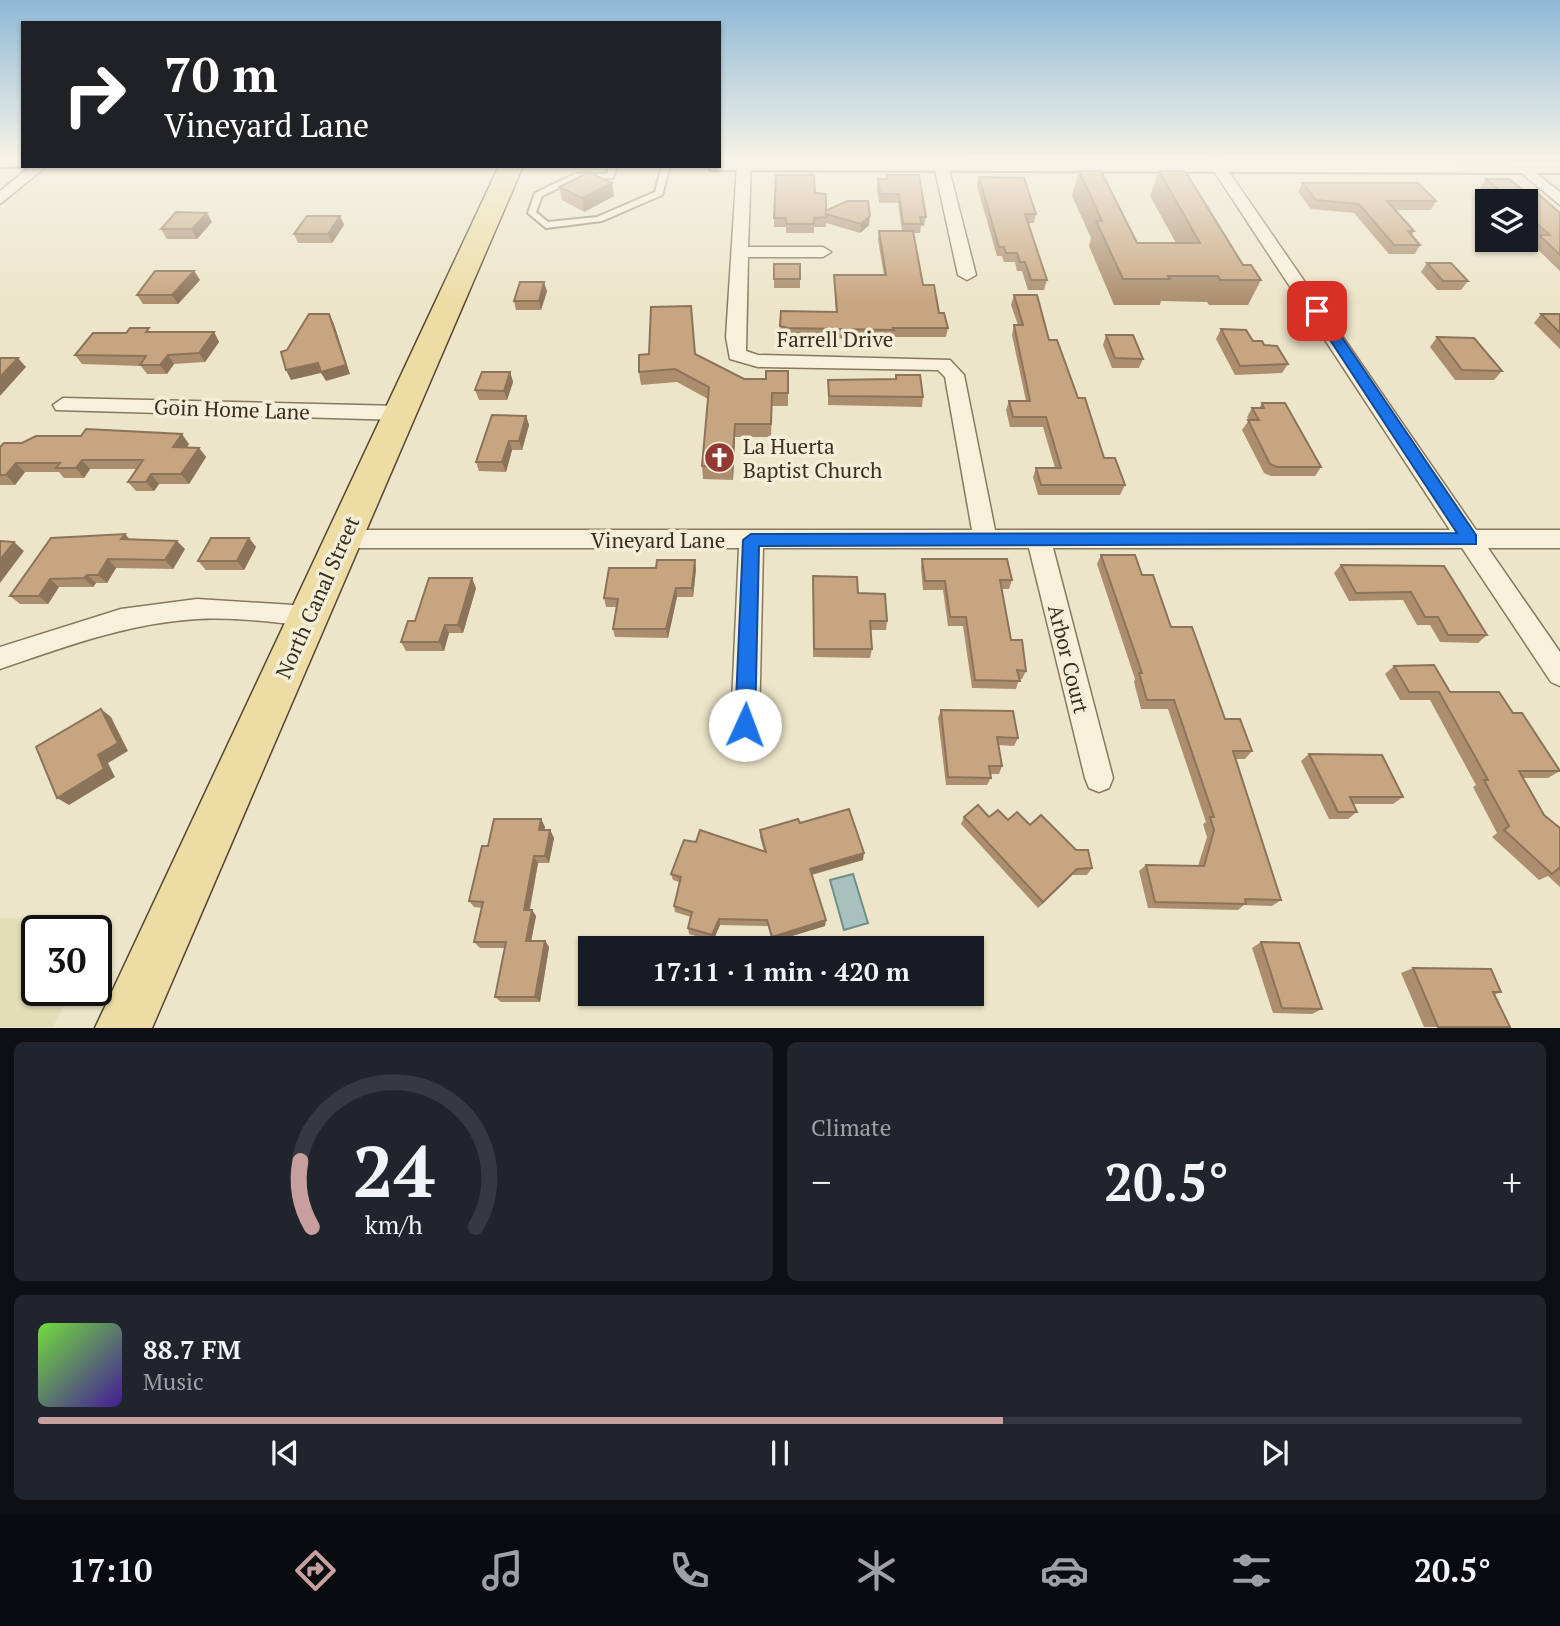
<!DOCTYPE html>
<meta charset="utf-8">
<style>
:root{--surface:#171b24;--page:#20242c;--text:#f1f3f6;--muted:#9ea1a6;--line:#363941;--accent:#c79f9e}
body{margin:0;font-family:"PT Serif",serif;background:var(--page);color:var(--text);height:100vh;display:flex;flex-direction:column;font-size:26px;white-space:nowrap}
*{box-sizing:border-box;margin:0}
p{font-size:23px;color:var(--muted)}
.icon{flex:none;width:38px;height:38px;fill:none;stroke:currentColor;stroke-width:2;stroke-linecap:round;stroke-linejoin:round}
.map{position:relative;height:1028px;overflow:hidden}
.drawer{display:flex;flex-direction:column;gap:14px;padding:14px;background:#0d0f14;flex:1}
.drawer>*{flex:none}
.banner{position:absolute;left:21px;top:21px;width:700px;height:147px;border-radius:0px;box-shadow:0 2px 5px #0004;background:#202124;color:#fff;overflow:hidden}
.controls{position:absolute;left:1475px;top:189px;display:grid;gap:14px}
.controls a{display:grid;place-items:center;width:63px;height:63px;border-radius:0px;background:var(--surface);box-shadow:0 2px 5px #0004;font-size:35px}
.speed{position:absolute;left:21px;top:915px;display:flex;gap:14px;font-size:35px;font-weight:700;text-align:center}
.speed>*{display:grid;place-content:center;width:91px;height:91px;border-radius:50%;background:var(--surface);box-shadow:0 2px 5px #0004;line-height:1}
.speed .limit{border:4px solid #111;border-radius:10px;background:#fff;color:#111}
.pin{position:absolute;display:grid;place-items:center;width:60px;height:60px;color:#fff;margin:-30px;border-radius:14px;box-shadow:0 4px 10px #0006}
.me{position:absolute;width:77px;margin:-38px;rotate:2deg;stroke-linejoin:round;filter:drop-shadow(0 0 5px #0008)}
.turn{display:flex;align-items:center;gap:24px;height:147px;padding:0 28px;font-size:32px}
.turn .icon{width:91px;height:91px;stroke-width:2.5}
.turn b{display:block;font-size:49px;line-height:60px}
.big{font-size:52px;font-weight:800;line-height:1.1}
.drawer .tile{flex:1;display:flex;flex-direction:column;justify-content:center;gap:10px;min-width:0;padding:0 24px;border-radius:10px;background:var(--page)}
.drawer .dial{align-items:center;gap:0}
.dial svg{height:182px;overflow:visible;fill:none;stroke:var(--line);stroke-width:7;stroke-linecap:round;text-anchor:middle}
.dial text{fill:var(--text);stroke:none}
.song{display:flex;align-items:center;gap:21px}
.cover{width:84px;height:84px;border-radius:10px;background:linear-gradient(135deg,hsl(100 70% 55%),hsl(260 70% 35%))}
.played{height:7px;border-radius:4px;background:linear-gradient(90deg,var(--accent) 65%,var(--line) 65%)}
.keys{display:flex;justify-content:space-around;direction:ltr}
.heat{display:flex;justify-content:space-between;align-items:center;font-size:38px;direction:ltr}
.drawer .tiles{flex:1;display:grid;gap:14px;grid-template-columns:1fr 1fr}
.tile:last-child{grid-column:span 2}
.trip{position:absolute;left:578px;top:936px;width:406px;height:70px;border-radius:0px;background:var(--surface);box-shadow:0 2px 5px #0004;font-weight:800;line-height:70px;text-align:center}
.tab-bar{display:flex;height:112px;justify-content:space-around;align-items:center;background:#090b0e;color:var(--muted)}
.tab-bar .icon{width:49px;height:49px}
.tab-bar .selected{color:var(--accent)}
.tab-bar b{font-size:32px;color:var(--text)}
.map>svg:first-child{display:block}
.farmland{fill:#e2deb7}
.water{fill:#a9c1bc;stroke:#708f8a;stroke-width:2}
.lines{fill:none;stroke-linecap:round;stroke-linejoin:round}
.lane-casing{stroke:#88785e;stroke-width:4}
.street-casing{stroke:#88785e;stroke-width:3}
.secondary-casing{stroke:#6a5941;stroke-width:4}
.primary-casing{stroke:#564632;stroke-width:3}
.lane{fill:#f7f1dc;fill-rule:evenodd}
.street{fill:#f7f1dc;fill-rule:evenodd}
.secondary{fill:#f7f1dc;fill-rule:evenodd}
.primary{fill:#eddca4;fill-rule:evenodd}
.wall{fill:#ac8e6f}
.shaded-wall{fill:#8c745a}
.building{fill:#c8a581;stroke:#8c745a;stroke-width:2}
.route{fill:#1a73e8;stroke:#114b97;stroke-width:2}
.labels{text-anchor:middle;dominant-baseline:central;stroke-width:7;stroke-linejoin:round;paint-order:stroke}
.street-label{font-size:21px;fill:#392f21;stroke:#f4eed8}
.poi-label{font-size:21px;fill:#392f21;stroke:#f4eed8;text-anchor:start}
</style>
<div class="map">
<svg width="1560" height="1028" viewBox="0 0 1560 1028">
<rect width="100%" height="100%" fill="#ece5c9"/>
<!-- farmland -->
<path class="farmland" d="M0 918 105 921 96 939V931H37V990L71 991 53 1027H0Z"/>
<!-- water -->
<path class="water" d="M853 874 868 923 844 930 830 880Z"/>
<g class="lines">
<defs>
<path id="lane" d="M609 166H617L613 178H579L542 196 536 212 548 222 597 217 655 192 662 166H670L662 195 602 221 546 228 528 213 535 193 575 174H607Z"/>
<g id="street">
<path d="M1206 159H1220L1476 530H1560V548H1488L1560 652V686L1551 682 1462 548H1053L1113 778 1109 788 1099 792 1089 788 1085 778 1029 548H763L759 725 755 734 745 738 735 734 731 725 739 548H343L335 545 331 539 335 533 343 530H972L945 377 938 370 758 367 730 359 726 337 737 165 744 161 751 165 748 247H823L831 252 823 257H748L746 351 758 355 950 360 964 375 995 530H1450Z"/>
<path d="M941 161 948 165 976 275 967 280 958 275 934 165Z"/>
<path d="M1524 164 1560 192V205L1519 171V165Z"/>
<path d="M31 166H47L0 204V191Z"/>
<path d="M63 398 400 406 410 413 400 420 56 410 53 405Z"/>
<path d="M197 599 309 606 318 609 322 616 318 623 309 626C272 622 234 617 197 619 128 623 64 647 0 669V647L121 609Z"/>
</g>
<g id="secondary">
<path d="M0 159H23V166H28L0 167Z"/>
<path d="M719 159 1560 161V173L711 170 709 166H719Z"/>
</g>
<path id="primary" d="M499 166H523L152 1028H95Z"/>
</defs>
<!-- lane casing -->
<use href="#lane" class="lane-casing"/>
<!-- street casing -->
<use href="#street" class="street-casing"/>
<!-- secondary casing -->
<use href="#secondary" class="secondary-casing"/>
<!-- primary casing -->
<use href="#primary" class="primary-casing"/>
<!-- lane -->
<use href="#lane" class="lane"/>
<!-- street -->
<use href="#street" class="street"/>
<!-- secondary -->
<use href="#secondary" class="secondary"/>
<!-- primary -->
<use href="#primary" class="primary"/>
</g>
<!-- wall -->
<g class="wall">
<path d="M1079 171 1137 243H1176L1150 196 1159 171 1243 265 1261 280 1248 305H1209L1207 302 1161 301 1160 305H1114L1089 246 1091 238 1072 196Z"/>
<path d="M887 175 926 217 924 226H921L920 233H913L923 285 948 328 946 337H893V340L788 337 780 336 781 311 836 312 834 275H884L878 240 879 231H902L898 203H879L877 188 878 179H886Z"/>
<path d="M979 177 1036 214 1034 223H1028L1047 280 1044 290H1028L1022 271H1017L1015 262H1004L1002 256H997L977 186Z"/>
<path d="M1486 179 1524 191 1560 213V271L1532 244 1537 238 1526 229V201H1496L1480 188Z"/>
<path d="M1302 183 1436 201 1431 210H1396L1414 231 1412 235 1420 245 1415 254H1389L1354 213 1311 209 1298 192Z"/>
<path d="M559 187 614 196 584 212 562 200Z"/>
<path d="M815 193 826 211 869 225 860 233 826 223V227H814V233H786V227H774V218Z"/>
<path d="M340 216 344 225 332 243H298L294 234Z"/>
<path d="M212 222 197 239H167L161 229Z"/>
<path d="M1427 263 1468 281 1461 290H1437L1421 272Z"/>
<rect x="774" y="264" width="26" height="24"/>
<path d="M194 271 200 280 178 304H143L137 295Z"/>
<path d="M547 291 541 310H516L514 301Z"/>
<path d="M1014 295 1049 340 1078 398 1104 458 1125 485 1120 495H1038L1033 477 1036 468H1055L1043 427H1010L1006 410 1009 401H1026L1012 335 1014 325H1018L1011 305Z"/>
<path d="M1541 314H1560V349L1534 323Z"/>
<path d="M1221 329 1253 341 1288 364 1282 373 1235 375 1216 339Z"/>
<path d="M152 332H214L219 342 205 362 174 364 167 374H147L141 366 82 364 75 355 126 333Z"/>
<path d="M1106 335 1143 359 1139 368H1112L1103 345Z"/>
<path d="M1437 337 1502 371 1494 380H1455L1430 347Z"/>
<path d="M695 354 744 379H766L788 371V406H772L771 437H735L733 480 703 479 702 466 708 399 677 382 641 385 639 372Z"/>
<path d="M510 372 513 382 507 400H479L475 390Z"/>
<path d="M896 375 923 397 922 407 828 405V380L896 379Z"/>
<path d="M1262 403 1321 467 1315 476H1271L1264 473 1242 430 1249 420 1247 417 1252 408H1259Z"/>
<path d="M526 416 529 425 522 450H512L506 472 479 471 476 462Z"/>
<path d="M189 444 187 447 199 448 206 457 189 484H159L154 491H136L128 482 136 469H90L84 478H64L59 472H25L15 485H0V447Z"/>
<path d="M249 538 256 547 244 570H206L198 561Z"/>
<path d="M130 540 185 549 173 569 116 568 107 583H96L93 587H59L48 604H20L10 596Z"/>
<path d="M1101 555 1142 575 1225 719 1252 751 1245 759H1235L1281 900 1272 906 1244 905 1238 910 1148 908 1139 871 1146 865 1198 866 1207 837 1203 824 1206 822 1168 709H1141L1134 682 1135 679 1097 564Z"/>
<path d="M922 559 1012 580 1009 589H1001L1011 640 1026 671 1022 679H1019L1016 689 972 688 963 626H948L943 590H923L921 568Z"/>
<path d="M1341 565 1444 566 1487 635 1478 643 1440 642 1430 625H1417L1403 600 1349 601 1334 573Z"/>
<path d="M696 569 693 597H677L668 638 615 637 613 629 617 607H606L604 598Z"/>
<path d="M813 576 887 621 886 630H870L872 649 870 658 813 657Z"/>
<path d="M476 588 463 633H449L444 651H406L401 642 415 621Z"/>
<path d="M1394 666 1450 692 1513 713 1560 771 1548 778H1523L1544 815 1560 828V887L1548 876 1539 880 1492 837 1497 833 1473 787 1476 785 1430 700H1400L1385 674Z"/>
<path d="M941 710 1018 738 1014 746 999 745 1002 766 999 774H990L991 778 987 785H946L938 718Z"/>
<path d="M1309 754 1403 797 1393 804H1353L1357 812 1348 819H1329L1301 761Z"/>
<path d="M964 817H989L1030 825 1092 868 1087 875H1072L1038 908 961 824Z"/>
<path d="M541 819 545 827 544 830H550L554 838 549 863H538L530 910H532L536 916 531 941H545L549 947 540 1002H501L495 997 505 948H480L474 942 482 908 474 907 469 901 488 846Z"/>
<path d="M800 823 863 860 812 875 825 926 772 942 768 926 720 925 713 941 689 934 688 928 691 917 675 912 674 906 679 882 673 880 671 874 696 842 764 851 760 837V830Z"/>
<path d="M1261 942 1322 1009 1312 1014 1273 1013 1252 948Z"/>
<path d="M1413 968 1501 992 1494 995 1510 1027H1424L1401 973Z"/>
</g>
<!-- shaded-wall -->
<g class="shaded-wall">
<path d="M612 183 614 196 584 212 582 198Z"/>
<path d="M207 213 212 222 197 239 192 229Z"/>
<path d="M340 216 344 225 332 243 328 234Z"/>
<path d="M870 216 869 225 860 233 861 224Z"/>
<path d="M194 271 200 280 178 304 172 295Z"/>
<path d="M544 282 547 291 541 310 539 301Z"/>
<path d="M329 314 334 324 350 374 326 381 321 373 291 380 286 370 318 363Z"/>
<path d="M214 332 219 342 205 362 199 353Z"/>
<path d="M168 355 174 364 167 374 160 365Z"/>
<path d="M18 358 26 367 0 396V377Z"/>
<path d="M510 372 513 382 507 400 504 391Z"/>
<path d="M526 416 529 425 522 450 519 441Z"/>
<path d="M735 424V437L733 480 732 467Z"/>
<path d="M182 434 189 444 181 457 173 447Z"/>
<path d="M509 441 512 450 506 472 502 462Z"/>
<path d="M199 448 206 457 189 484 181 474Z"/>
<path d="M82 460 90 469 84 478 76 468Z"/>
<path d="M16 463 25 472 15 485 6 475Z"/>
<path d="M151 474 159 484 154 491 146 482Z"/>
<path d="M125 534 132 542 121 539Z"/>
<path d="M249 538 256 547 244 570 237 561Z"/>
<path d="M177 541 185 549 173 569 165 560Z"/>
<path d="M14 542 24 551 0 583V560Z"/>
<path d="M108 559 116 568 107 583 98 575Z"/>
<path d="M695 560 696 569 693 597 692 588Z"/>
<path d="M87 575 96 583 93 587 84 578Z"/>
<path d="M472 578 476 588 463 633 458 625Z"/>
<path d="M50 579 59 587 48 604 39 596Z"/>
<path d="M676 588 677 597 668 638 666 629Z"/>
<path d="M445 625 449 633 444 651 439 642Z"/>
<path d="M101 709 111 717 128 751 108 763 115 777 69 805 57 798Z"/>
<path d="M541 819 545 827 543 838 539 830Z"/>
<path d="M550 830 554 838 549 863 545 856Z"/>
<path d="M864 853 863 860 809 875 810 869Z"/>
<path d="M534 856 538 863 528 916 524 910Z"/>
<path d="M1077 869 1072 875 1038 908 1043 902Z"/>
<path d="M532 910 536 916 530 947 526 941Z"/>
<path d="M719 919 720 925 713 941 712 935Z"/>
<path d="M826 920 825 926 772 942V937Z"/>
<path d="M545 941 549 947 540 1002 535 997Z"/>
</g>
<!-- building -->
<g class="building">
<path d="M1079 171H1101L1137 243H1200L1159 171H1185L1243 265H1251L1261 280H1220L1218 276H1168L1170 279H1123L1096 221H1102Z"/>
<path d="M589 172 612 183 582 198 559 187Z"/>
<path d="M776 175H814L815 193 826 194V211L847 201H868L870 216 861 224 826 214 827 217 814 218V224H786V218H774Z"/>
<path d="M887 175H919L926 217H920L922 224H903L899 194H880L878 179H887Z"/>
<path d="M979 177 1024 178 1036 214H1025L1047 280H1031L1025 262H1020L1017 253H1006L1004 247H999Z"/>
<path d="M1486 179H1509L1524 191H1535L1560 213V255L1539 235H1550L1526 214V201H1512Z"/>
<path d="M1302 183H1418L1436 201H1387L1414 231H1408L1420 245H1394L1359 204 1316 200Z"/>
<path d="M176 212 207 213 192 229H161Z"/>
<path d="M307 216H340L328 234H294Z"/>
<path d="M879 231H913L923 285H934L939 313H944L948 328H893L894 330 788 328 780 326 781 311 837 312 834 275H886Z"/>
<path d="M1427 263H1451L1468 281H1443Z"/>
<rect x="774" y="264" width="26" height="15"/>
<path d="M155 271H194L172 295H137Z"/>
<path d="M520 282H544L539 301H514Z"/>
<path d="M1014 295H1037L1049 340H1057L1078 398H1085L1104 458H1115L1125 485H1041L1036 468H1061L1046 417H1013L1009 401H1030L1014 325H1023Z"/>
<path d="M691 306 695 354 744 379H766V371H788V393H772L771 424H735L732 467 702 466 709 387 675 369 639 372V355L649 354 651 307Z"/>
<path d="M309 314H329L346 365 321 372 318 363 286 370 281 352 287 350Z"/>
<path d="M1541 314H1560V333Z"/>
<path d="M130 328H149L146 332H214L199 353 168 355 160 365H140L146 356 75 355 93 333H126Z"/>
<path d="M1221 329 1246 330 1253 341H1262L1264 345 1277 346 1288 364 1240 366Z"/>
<path d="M1106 335H1133L1143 359 1115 358Z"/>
<path d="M1437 337 1474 338 1502 371 1462 370Z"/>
<path d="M0 358H18L0 377Z"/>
<path d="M482 372H510L504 391 475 390Z"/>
<path d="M896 375H920L923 397 829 396 828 380 896 379Z"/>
<path d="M1262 403H1285L1321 467H1277L1270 464 1248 420H1259L1252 408H1264Z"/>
<path d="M492 415 526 416 519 441H509L502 462H476Z"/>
<path d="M86 429 182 434 173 447 199 448 181 474H151L146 482H128L143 460H82L76 468H56L60 463H16L6 475H0V447L4 443H22L36 436H81Z"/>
<path d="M125 534 121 539 177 541 165 560 108 559 98 575H87L84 578 50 579 39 596H10L51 538Z"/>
<path d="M211 538H249L237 561H198Z"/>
<path d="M0 541 14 542 0 560Z"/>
<path d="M1101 555H1135L1142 575H1153L1171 627H1192L1225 719H1240L1252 751H1233L1281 900 1245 899 1246 904 1155 902 1146 865 1204 866 1214 830 1210 817H1214L1174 700H1147L1139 673H1142Z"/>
<path d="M922 559H1007L1012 580H1000L1011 640H1022L1026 671 1017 670 1020 681 975 680 966 617H950L945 581H925Z"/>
<path d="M657 560H695L692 588H676L666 629H613L618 599 604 598 609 568H656Z"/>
<path d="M1341 565 1444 566 1487 635H1448L1438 617H1425L1411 592 1356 593Z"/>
<path d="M813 576 857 577 858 593 885 594 887 621H870L872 649H814Z"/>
<path d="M429 578H472L458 625H445L439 642H401L408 621H415Z"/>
<path d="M1434 665 1450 692H1499L1513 713H1522L1560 771H1519L1544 815 1560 828V869L1559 868 1552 874 1504 830 1509 826 1484 780H1488L1439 692H1409L1394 666Z"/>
<path d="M101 709 118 743 98 755 104 769 57 798 36 747Z"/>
<path d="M941 710 1013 711 1018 738 997 737 1002 766H989L991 778 948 777Z"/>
<path d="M1309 754 1382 755 1403 797H1350L1357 812H1338Z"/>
<path d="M978 805 989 817 998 810 1008 820 1017 812 1030 825 1041 815 1076 850H1088L1092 868 1077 869 1043 902 964 817Z"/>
<path d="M849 809 864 853 810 869 826 920 772 937 767 920 719 919 712 935 688 928 692 912 674 906 681 877 671 874 684 840 696 842 700 830 766 852 760 830 798 819 800 823Z"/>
<path d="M494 819H541L539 830H550L545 856H534L524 910H532L526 941H545L535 997H495L506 942H474L483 902 469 901 482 846H488Z"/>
<path d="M1261 942 1299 943 1322 1009 1282 1008Z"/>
<path d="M1413 968 1491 969 1501 992H1493L1510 1027H1438Z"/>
</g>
<!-- sky -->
<linearGradient id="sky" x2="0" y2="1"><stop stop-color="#8fb9d6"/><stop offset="0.52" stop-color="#f6f3e7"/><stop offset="1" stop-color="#f6f3e7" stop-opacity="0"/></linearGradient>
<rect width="1560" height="303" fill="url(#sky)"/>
<!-- route -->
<path class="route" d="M1313 308H1322L1476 535V544L759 546 755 725 752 731 745 734 738 731 735 725 743 540 751 534 1457 533 1311 311Z"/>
<!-- icons -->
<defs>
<symbol id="church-disc" viewBox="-11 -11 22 22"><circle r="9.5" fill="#943932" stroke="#f4eed8"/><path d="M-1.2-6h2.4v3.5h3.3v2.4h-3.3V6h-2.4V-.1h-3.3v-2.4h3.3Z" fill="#fff"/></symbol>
</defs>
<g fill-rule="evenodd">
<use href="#church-disc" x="702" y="440" width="35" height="35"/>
</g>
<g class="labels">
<!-- street labels -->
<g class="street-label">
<text x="835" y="339">Farrell Drive</text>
<text transform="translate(232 409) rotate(2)">Goin Home Lane</text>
<text x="658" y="540">Vineyard Lane</text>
<text transform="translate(317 597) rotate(-66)">North Canal Street</text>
<text transform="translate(1069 659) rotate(76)">Arbor Court</text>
</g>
<!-- poi labels -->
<g class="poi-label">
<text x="743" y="446">La Huerta<tspan x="743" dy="24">Baptist Church</tspan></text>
</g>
</g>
</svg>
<div class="controls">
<a><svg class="icon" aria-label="layers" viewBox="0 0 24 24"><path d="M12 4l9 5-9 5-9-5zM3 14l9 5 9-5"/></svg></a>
</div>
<div class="speed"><div class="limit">30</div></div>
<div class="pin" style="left:1317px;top:311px;background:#d93025"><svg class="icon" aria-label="arrive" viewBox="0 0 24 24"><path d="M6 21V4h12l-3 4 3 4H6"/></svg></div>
<svg class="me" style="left:745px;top:725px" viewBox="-20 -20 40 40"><circle r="19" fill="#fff"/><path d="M0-13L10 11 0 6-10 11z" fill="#1a73e8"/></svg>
<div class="trip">17:11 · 1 min · 420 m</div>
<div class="banner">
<div class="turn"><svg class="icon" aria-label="right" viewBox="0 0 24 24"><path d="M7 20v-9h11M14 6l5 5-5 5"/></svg><div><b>70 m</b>Vineyard Lane</div></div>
</div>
</div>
<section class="drawer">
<div class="tiles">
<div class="tile dial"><svg viewBox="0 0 100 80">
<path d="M14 69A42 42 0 1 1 86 69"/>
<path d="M14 69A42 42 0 0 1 9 40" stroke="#c79f9e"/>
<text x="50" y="56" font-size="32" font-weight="700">24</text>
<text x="50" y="72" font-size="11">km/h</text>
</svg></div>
<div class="tile"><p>Climate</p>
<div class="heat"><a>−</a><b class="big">20.5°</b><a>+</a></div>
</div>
<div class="tile">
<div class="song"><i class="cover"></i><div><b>88.7 FM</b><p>Music</p></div></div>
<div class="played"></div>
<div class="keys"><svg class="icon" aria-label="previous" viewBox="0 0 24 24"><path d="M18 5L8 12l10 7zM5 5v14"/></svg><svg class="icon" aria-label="pause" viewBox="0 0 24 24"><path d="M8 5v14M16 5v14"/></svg><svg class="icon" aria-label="next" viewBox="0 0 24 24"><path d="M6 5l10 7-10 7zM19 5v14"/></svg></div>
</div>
</div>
</section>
<nav class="tab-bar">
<b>17:10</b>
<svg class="icon selected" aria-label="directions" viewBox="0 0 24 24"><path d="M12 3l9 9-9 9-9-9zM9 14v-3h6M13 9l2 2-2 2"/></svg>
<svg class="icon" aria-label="music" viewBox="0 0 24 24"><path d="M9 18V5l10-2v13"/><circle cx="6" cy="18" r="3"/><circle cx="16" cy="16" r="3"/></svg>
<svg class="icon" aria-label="phone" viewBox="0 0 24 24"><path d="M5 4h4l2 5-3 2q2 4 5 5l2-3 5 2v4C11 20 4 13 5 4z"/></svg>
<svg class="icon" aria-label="climate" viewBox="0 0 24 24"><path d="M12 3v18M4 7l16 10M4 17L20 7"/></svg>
<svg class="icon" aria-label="car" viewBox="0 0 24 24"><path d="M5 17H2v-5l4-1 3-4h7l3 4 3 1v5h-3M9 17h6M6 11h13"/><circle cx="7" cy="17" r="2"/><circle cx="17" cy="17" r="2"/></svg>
<svg class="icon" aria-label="filters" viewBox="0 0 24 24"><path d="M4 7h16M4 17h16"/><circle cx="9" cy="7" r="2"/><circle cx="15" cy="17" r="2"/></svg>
<b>20.5°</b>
</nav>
